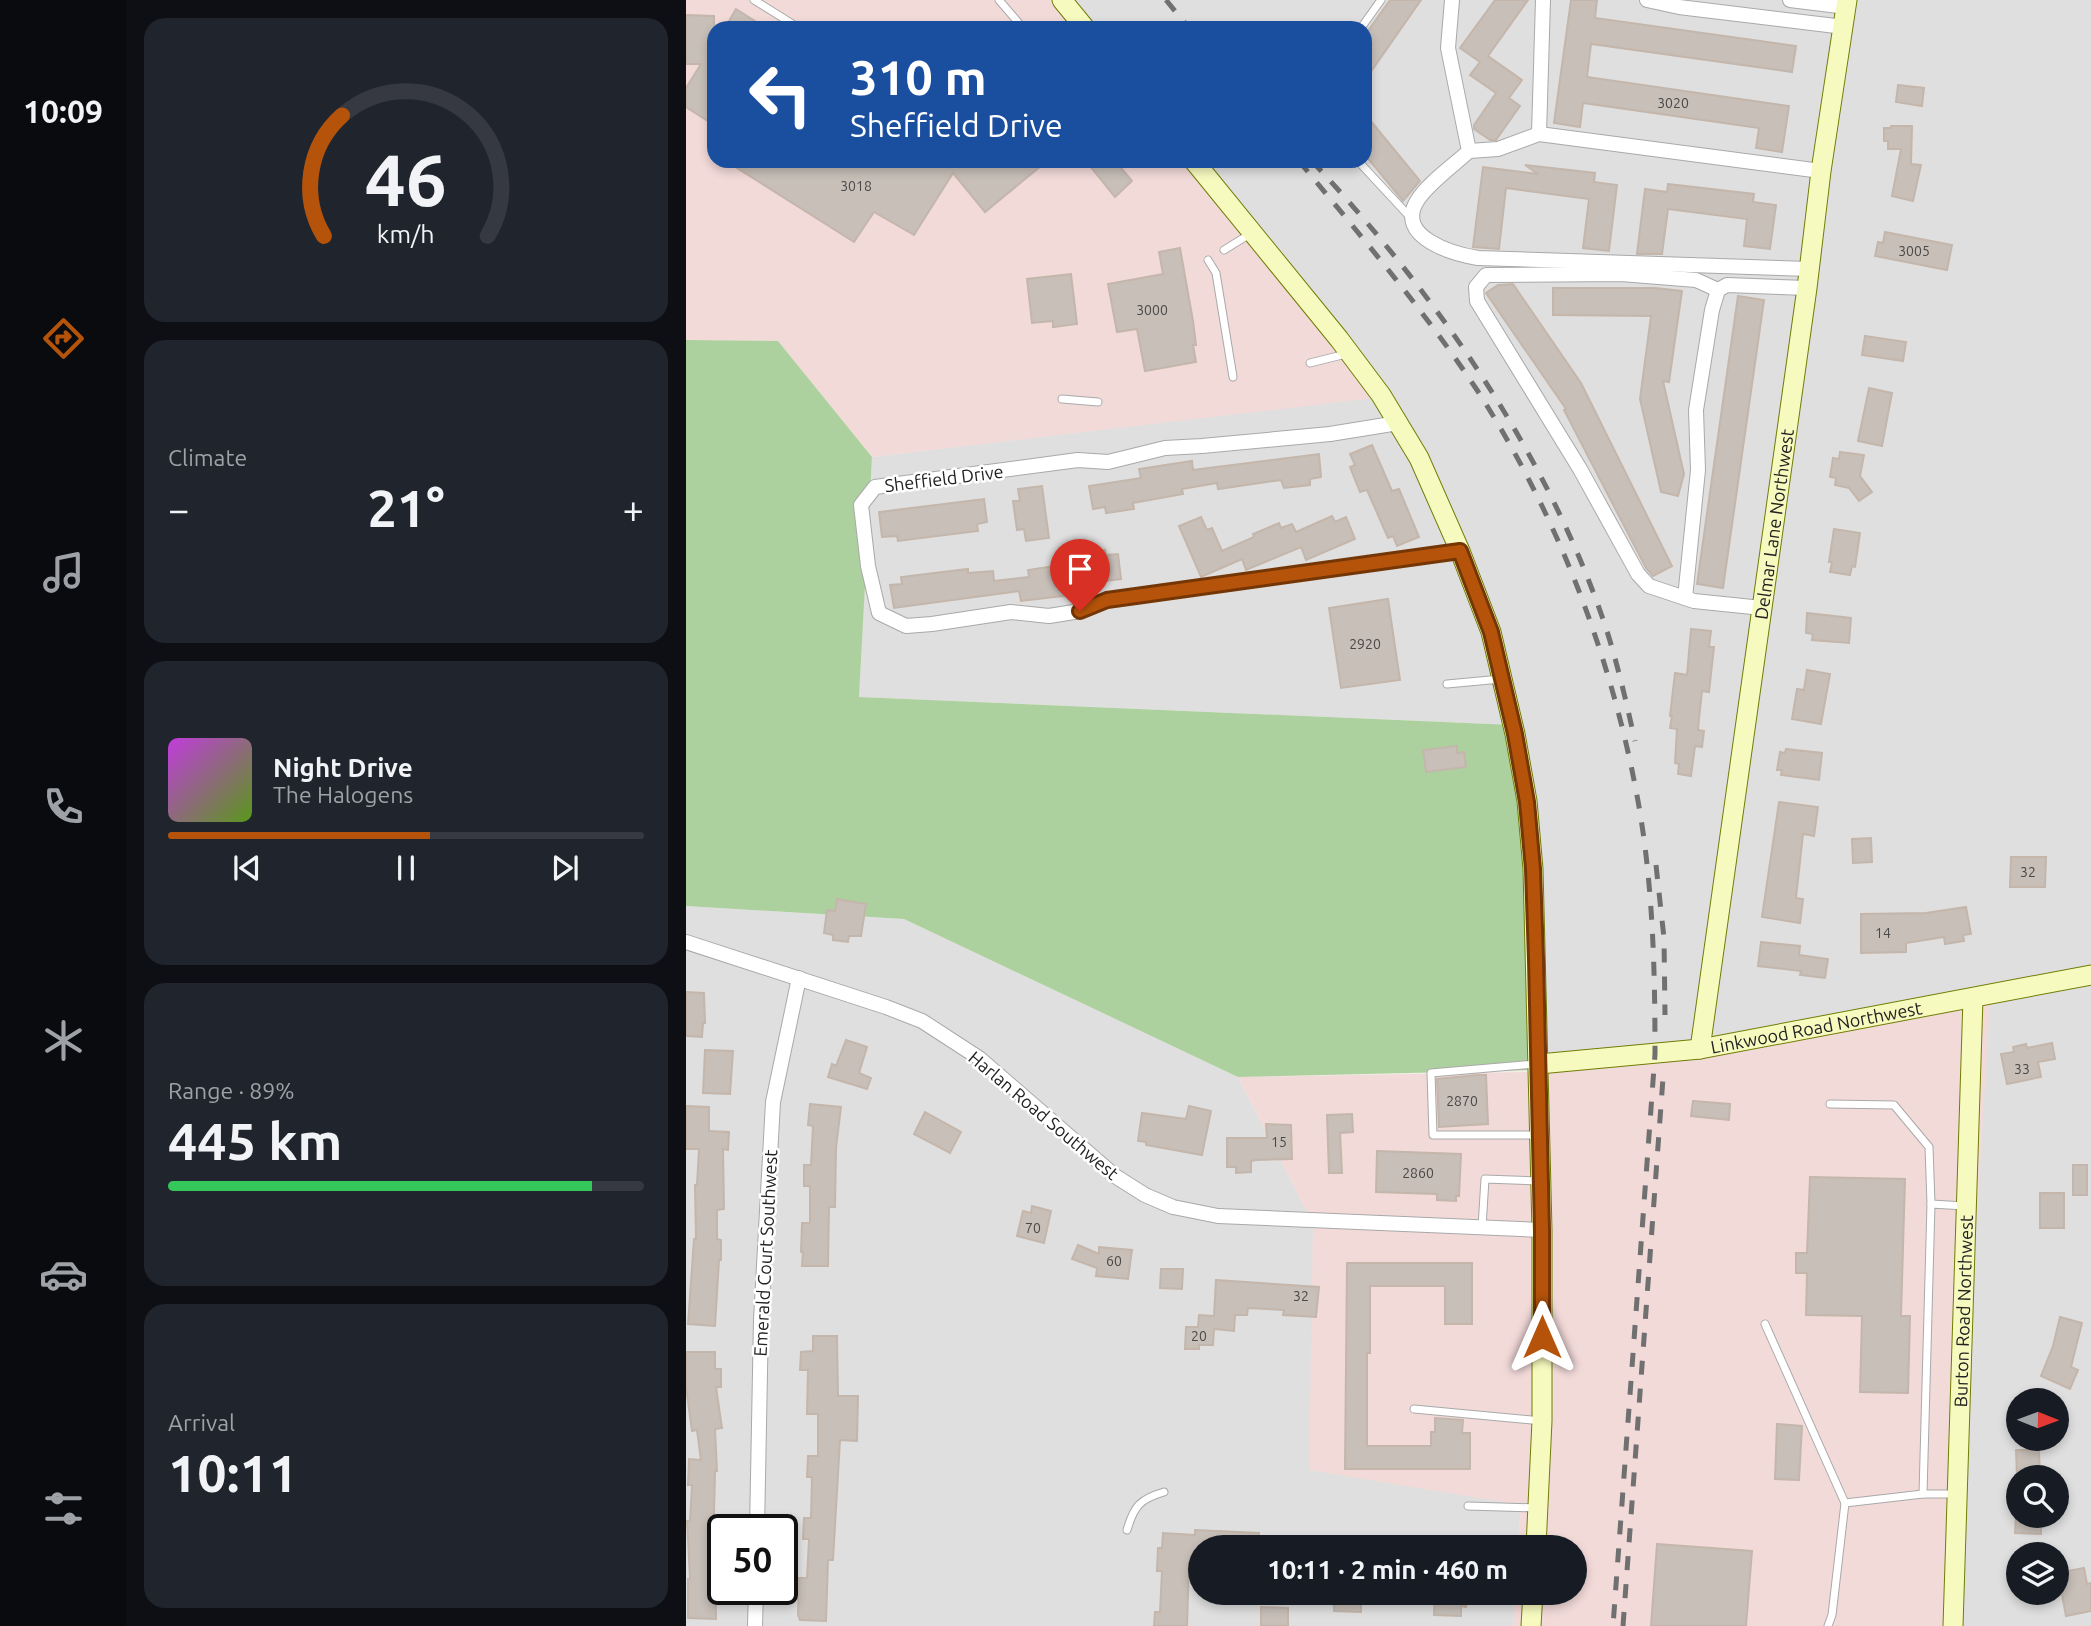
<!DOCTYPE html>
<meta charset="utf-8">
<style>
:root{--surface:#171b24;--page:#20242c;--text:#f1f3f6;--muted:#9ea1a6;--line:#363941;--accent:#b45309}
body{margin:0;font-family:Ubuntu,sans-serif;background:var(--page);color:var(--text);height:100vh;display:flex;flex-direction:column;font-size:26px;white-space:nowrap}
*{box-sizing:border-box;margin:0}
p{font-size:23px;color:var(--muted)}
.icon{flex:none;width:38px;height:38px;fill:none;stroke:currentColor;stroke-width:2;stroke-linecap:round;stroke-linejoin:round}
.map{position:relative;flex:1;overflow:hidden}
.side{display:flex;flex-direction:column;gap:18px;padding:18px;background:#0d0f14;width:560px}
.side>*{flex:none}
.hud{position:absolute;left:21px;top:21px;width:665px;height:147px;border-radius:21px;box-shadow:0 4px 10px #0003;background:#1a4fa0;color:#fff;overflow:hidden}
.needle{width:46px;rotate:91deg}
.buttons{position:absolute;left:1320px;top:1388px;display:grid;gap:14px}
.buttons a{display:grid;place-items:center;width:63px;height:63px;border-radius:50%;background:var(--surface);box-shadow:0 4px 10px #0003;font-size:35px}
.speed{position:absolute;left:21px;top:1514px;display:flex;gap:14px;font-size:35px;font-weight:700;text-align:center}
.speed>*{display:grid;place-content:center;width:91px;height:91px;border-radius:50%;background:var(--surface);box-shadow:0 4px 10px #0003;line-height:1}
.speed .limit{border:4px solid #111;border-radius:10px;background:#fff;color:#111}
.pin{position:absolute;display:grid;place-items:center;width:60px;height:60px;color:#fff;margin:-72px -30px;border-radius:50% 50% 50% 0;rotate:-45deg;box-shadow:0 0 7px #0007}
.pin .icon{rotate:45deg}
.me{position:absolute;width:77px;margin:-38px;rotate:0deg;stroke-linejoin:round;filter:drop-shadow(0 0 5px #0008)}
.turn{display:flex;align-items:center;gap:24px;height:147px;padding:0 28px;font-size:32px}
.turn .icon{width:91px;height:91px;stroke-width:2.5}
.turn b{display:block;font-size:49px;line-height:60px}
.big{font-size:52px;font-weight:600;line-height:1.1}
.side .card{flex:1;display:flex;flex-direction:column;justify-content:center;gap:10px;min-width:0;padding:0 24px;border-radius:21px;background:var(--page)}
.side .dial{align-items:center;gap:0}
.dial svg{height:182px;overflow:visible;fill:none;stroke:var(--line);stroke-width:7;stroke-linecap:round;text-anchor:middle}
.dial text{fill:var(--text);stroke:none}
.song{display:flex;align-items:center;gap:21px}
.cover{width:84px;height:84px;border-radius:10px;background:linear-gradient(135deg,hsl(290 70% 55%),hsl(90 70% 35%))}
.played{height:7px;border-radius:4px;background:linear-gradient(90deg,var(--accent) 55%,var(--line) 55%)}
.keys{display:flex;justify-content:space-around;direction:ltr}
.heat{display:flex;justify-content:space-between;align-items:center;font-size:38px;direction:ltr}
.charge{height:10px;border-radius:5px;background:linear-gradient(90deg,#34c759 89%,var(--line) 0)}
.trip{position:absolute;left:502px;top:1535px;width:399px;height:70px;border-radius:35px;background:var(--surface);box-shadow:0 4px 10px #0003;font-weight:600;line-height:70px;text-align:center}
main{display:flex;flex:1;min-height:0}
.dock{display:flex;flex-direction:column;width:126px;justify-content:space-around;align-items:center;background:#090b0e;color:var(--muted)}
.dock .icon{width:49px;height:49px}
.dock .active{color:var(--accent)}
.dock b{font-size:32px;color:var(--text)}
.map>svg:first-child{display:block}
.residential{fill:#e0dfdf;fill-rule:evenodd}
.commercial{fill:#f2dad9}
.forest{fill:#add19e}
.building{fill:#c7bfb8;stroke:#c4b6ab;stroke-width:2}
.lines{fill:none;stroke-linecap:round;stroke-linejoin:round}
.lane-casing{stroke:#a9a9a9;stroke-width:9}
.street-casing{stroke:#a9a9a9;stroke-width:16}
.secondary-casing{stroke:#707d05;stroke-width:21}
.lane{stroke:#fff;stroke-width:7}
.street{stroke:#fff;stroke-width:14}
.secondary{stroke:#f7fabf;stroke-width:19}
.rail{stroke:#707070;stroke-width:5;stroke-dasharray:14 14;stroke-linecap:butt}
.route-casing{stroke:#753606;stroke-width:18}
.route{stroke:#b45309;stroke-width:12}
.labels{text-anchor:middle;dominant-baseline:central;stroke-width:5;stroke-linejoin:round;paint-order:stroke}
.number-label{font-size:14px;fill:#4b4948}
.street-label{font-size:18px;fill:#222;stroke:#fff}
</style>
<main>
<nav class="dock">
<b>10:09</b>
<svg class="icon active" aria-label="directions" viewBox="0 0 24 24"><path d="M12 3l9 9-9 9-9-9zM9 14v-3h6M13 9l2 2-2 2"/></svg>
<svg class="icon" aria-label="music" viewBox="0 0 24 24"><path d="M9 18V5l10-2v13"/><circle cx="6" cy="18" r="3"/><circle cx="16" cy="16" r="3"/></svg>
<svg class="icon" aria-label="phone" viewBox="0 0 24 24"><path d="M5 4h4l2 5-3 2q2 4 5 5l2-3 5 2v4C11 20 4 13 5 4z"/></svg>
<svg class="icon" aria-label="climate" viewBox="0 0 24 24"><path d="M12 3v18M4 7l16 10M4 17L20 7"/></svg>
<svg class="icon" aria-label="car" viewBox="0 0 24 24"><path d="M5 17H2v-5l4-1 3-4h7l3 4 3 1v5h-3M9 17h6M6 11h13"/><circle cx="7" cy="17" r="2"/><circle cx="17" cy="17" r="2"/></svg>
<svg class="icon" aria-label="filters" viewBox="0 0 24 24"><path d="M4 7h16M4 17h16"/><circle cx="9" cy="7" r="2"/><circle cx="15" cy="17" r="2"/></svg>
</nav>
<section class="side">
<div class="card dial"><svg viewBox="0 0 100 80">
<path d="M14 69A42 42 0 1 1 86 69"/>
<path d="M14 69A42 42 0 0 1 22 16" stroke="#b45309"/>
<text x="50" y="56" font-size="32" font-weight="700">46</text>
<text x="50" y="72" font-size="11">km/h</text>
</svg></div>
<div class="card"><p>Climate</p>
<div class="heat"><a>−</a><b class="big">21°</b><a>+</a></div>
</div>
<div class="card">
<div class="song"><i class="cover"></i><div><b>Night Drive</b><p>The Halogens</p></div></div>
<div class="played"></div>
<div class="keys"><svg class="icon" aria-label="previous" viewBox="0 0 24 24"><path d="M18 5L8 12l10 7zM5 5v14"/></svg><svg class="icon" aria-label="pause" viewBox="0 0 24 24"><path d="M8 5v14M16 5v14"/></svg><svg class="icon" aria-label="next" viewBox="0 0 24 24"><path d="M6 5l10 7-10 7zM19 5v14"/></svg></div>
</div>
<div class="card"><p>Range · 89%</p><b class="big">445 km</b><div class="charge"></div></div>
<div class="card"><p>Arrival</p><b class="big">10:11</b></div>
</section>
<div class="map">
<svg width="1405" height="1626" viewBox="0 0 1405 1626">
<rect width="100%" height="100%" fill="#f2efe9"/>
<!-- residential -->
<g class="residential">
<path d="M381 0H1405V1626H1266L851 1070 827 725 173 697 186 457 696 396 510 161H679V28H403ZM1332 1400H1370V1438H1332ZM1332 1477H1370V1516H1332ZM1332 1554H1370V1592H1332Z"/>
<path d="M0 906 218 919 552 1077 627 1224 835 1505 832 1547H514V1592L829 1593 827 1626H0ZM37 1530H96V1589H37Z"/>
</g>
<!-- commercial -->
<g class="commercial">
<path d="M0 0H381L403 28H28V161H510L697 397 186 457 92 341 0 340Z"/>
<path d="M1304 1002 1266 1626H827L829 1593 889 1592V1547H832L835 1505 623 1470 627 1224 552 1077 840 1072 1034 1037Z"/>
</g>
<!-- forest -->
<path class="forest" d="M0 340 92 341 186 457 173 697 827 725 851 1070 552 1077 218 919 0 906Z"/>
<!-- building -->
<g class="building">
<path d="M704 0H735L679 80V35Z"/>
<path d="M809 0H842L802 56 836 80 823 98 834 106 810 140H804L788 129V125L810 93 784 75 794 62 774 48Z"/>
<path d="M885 0H911L909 18 1110 46 1106 72 905 44 901 77 1103 106 1096 152 1070 148 1073 128 897 103 894 127 868 123Z"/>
<path d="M50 9 80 28H39Z"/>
<path d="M0 15 28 16V125L0 107V88L15 64H0Z"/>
<path d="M1212 85 1238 88 1236 106 1210 102Z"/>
<path d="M679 114 734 181 717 201 679 155Z"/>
<path d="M1205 126H1226L1225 164 1235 165 1227 201 1206 196 1215 149H1202V141H1198V128H1205Z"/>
<path d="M40 161H361L299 212 267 173 228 235 188 212 168 242Z"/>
<path d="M400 161H443L435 168 446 181 429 197Z"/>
<path d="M839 165 909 173 908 182 931 185 923 251 897 248 903 199 820 188 813 249 787 247 797 167 852 174Z"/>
<path d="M982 184 1068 194 1067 202 1090 205 1084 249 1058 246 1061 219 982 209 976 254H951L959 189 981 192Z"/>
<path d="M1199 232 1266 245 1261 270 1189 256 1192 242 1197 243Z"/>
<path d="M494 248 507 321 510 345H507L510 362 459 371 451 329 431 332 422 284 477 274 473 252Z"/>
<path d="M385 274 391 324 367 327V321L346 323 341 279Z"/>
<path d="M827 284 895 383 986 566 967 576 960 568 878 410 880 409 800 293 812 285Z"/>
<path d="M867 288H969L996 291 983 382 977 381 998 474 992 496 975 492 954 399 965 316 867 315Z"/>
<path d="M1052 296 1078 300 1037 588 1011 584Z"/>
<path d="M1179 336 1220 342 1217 361 1176 355Z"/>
<path d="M1183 388 1206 393 1196 446 1172 441Z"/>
<path d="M686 445 706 491 713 489 733 537 711 546 707 536 702 538 681 490 674 492 664 467 669 465 664 454Z"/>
<path d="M1154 452 1178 455 1174 476 1186 492 1173 501 1163 488 1149 485 1150 478 1144 477 1147 458 1153 459Z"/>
<path d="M633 454 635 477 624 479V485L598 488 595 480 532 489 531 483 496 489 497 494 447 503 448 509 420 513 419 507 407 509 403 486 455 478 453 469 506 461 507 470Z"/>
<path d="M356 486 363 538 340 541 338 529 331 530 327 501H334L332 489Z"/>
<path d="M298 499 301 522 291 524 292 531 212 541 211 536 196 537 193 512Z"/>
<path d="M646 516 649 522 660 517 669 539 620 560 615 547 560 570 556 559 515 577 493 526 515 517 521 530 526 528 536 551 568 537 567 534 593 523 595 528 606 524 610 532Z"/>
<path d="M1148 529 1174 533 1169 567 1166 566 1164 575 1144 572 1146 562H1143Z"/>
<path d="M419 550 420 555 432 554 435 579 384 585 385 595 335 601 333 591 208 608 204 585 216 584 215 577 282 569V573L307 571 308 581 343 577 342 570 381 564V561L393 560 392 554Z"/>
<path d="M702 599 714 680 655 688 643 608Z"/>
<path d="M1121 613 1165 618 1163 643 1126 640 1127 634 1120 633Z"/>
<path d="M1005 629 1025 631 1023 647H1028L1023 692 1016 691 1013 719 1012 730 1018 731 1016 747 1009 746 1005 776 992 774 993 764 989 763 991 729 984 728 986 716H984L989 673 1001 675Z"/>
<path d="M1121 670 1144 674 1135 724 1106 719 1111 689 1118 690Z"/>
<path d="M771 746V753L778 752 780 767 740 772 737 750Z"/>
<path d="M1100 749 1136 753 1133 780 1095 775 1096 770H1091L1094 752 1099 753Z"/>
<path d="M1093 802 1132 807 1128 836 1117 834 1110 898 1117 899 1114 923 1076 917Z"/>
<path d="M1185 838 1186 862 1167 863 1166 839Z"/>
<path d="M1325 857H1360L1359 887H1324Z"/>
<path d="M151 899 180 904 175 936H163L162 942 147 940V935L138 933 141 910 149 911Z"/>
<path d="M1280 907 1285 934 1277 935 1278 941 1259 944 1258 937 1220 943V952L1175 953V914L1240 913Z"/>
<path d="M1075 942 1114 946 1113 955 1142 959 1139 978 1114 975 1115 971 1072 966Z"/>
<path d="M0 992 18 993 19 1023H17L16 1037 0 1036Z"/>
<path d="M160 1040 181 1047 173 1073 185 1078 181 1089 142 1077 146 1064 150 1066Z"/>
<path d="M1366 1043 1369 1059 1352 1062 1355 1077 1321 1084 1315 1054 1328 1052 1327 1047 1340 1044 1341 1048Z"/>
<path d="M19 1050 47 1051 44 1094 17 1093Z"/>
<path d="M791 1075H800L802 1124 753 1127 751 1079Z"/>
<path d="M1007 1101 1044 1104 1043 1120 1005 1116Z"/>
<path d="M124 1104 155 1107 150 1148 149 1207H143L142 1266H116L117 1252H115L116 1223H124V1186H118V1165H125L127 1126 122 1125Z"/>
<path d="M0 1106 23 1107V1131L43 1132 42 1150 37 1149 38 1209 31 1210V1239L35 1240V1260H33L29 1326 2 1324 8 1239H10L9 1185H11L13 1149H0Z"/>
<path d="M503 1106 525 1111 516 1155 460 1145V1142L452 1141 456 1113 500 1119Z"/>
<path d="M239 1112 275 1132 264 1153 228 1134Z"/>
<path d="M666 1114 667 1132 654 1133 656 1173H643L641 1115Z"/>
<path d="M580 1124 605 1125 606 1159 570 1160 565 1161V1172L550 1173V1167H541V1138H581Z"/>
<path d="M691 1151 775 1154 773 1196H770V1201L751 1200V1194L690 1192Z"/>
<rect x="1387" y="1165" width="14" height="30"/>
<path d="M1124 1177 1219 1179 1215 1316H1224L1222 1393 1174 1392 1176 1316 1120 1315 1121 1273H1110V1253H1121Z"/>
<rect x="1354" y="1193" width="24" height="35"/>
<path d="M346 1206 365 1211 358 1243 331 1236 337 1211 345 1213Z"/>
<path d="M392 1245 413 1254V1247L446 1250 442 1279 410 1276 411 1268 386 1259Z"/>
<path d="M661 1263H786V1324H759V1286H684V1353H681V1446H745V1432H749V1418L777 1420 776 1433H784V1469H659Z"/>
<path d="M475 1269H497L496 1289 474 1288Z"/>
<path d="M530 1280 633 1287 630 1317 597 1315 598 1310 562 1308 561 1315H549L548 1331 528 1329 527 1345H513V1349H499L500 1327H512L513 1315 528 1316Z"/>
<path d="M1374 1317 1396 1323 1385 1367 1392 1370 1384 1389 1355 1376 1367 1346Z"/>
<path d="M127 1336H151L152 1396H172L171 1441 154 1440 147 1560H142L140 1621 114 1620 112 1615 113 1578H121L123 1539H117L118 1518H125L126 1477H121L122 1456H132V1414H121L122 1370H114L115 1352 127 1351Z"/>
<path d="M0 1352H29V1369H35V1387H30L36 1428 29 1429 31 1471H29L28 1514 30 1619 2 1618V1579H4L1 1521H4L6 1485H2L3 1459 15 1460 11 1430 6 1431 0 1387Z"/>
<path d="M1091 1424 1116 1426 1113 1480 1089 1479Z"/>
<path d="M1330 1450H1353L1354 1477H1331Z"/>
<path d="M1330 1516H1355V1534L1329 1533Z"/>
<path d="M509 1530 573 1533 572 1547H514V1563L503 1562 501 1626H468L469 1612H474L476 1571H471L472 1548H476L477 1533 509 1535Z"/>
<path d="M971 1544 1066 1551 1060 1626H965Z"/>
<path d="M1398 1568 1401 1584 1405 1583V1611L1380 1616 1372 1573Z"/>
<path d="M648 1592H675V1612L648 1611Z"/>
<path d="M749 1592H781L780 1607 775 1606V1616L748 1615Z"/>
<path d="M575 1607 602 1608V1626H575Z"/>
</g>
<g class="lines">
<defs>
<g id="lane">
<path d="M68 0 113 28"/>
<path d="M313 0 337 28"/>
<path d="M675 28 695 0"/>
<path d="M672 161 724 217"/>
<path d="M538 250 564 234"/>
<path d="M522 260 530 273 547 377"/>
<path d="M624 363 660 354"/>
<path d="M376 399 412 402"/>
<path d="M761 684 815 679"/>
<path d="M850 1064 745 1073 747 1135H854"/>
<path d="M1144 1104 1208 1105 1243 1147 1245 1204"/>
<path d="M796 1227 799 1179 855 1181"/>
<path d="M1079 1324 1159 1503"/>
<path d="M728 1409 856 1421"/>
<path d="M1237 1494 1245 1204 1279 1206"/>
<path d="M782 1506 851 1508"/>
<path d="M441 1530C448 1506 454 1499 478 1492"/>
<path d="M1142 1626 1146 1615 1159 1503 1237 1494H1271"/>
</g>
<g id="street">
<path d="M766 0 762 48 783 151C768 165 741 184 731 201 709 237 767 254 792 258L1124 269"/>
<path d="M961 0 993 7 1158 27"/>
<path d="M1104 0 1161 7"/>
<path d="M853 134 857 0"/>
<path d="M783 151 812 149 853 134 1135 171"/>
<path d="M1032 290 1010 280 935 274 800 275 790 287 791 301 894 469 952 574 963 586 1008 601 1076 608"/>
<path d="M712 423 644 434 516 446 479 448 422 462 392 460 189 487 175 505 182 566 193 613 220 626 246 624 325 612 363 616 394 611 421 600 774 551"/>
<path d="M999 598 1012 470 1010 410 1026 310 1032 290 1041 285 1121 288"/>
<path d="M0 942 200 1007 236 1021 293 1058 429 1176 459 1195 487 1207 532 1216 856 1230"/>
<path d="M71 1530 75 1320 87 1102 113 978"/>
<path d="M69 1626 70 1589"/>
</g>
<g id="secondary">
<path d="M376 0 399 28"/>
<path d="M508 161 653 339 695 395 733 458 774 551 805 632 829 734 841 801 847 869 856 1230V1421L850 1547"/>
<path id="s1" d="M1014 1049 1121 288 1135 171 1161 0"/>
<path id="s2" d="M853 1064 1014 1049 1405 975"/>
<path d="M845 1626 847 1592"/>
<path id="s3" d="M1267 1626 1287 998"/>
</g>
</defs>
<!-- lane casing -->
<use href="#lane" class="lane-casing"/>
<!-- street casing -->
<use href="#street" class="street-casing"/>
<!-- secondary casing -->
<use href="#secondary" class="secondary-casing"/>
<!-- lane -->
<use href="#lane" class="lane"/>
<!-- street -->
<use href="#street" class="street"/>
<!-- secondary -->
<use href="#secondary" class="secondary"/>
<!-- rail -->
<g class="rail">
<path d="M480 0 503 28"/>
<path d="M613 161C674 235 738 310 791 390 871 514 926 657 952 801 967 884 969 970 969 1054L927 1626"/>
<path d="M626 161C749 293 859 450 918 622 931 661 940 701 949 741"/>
<path d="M970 865 978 938 979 1015"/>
<path d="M937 1626 977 1078"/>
</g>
</g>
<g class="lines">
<defs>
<path id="route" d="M394 611 421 600 774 551 805 632 829 734 841 802 847 869 850 959 856 1230V1337"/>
</defs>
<!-- route casing -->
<use href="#route" class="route-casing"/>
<!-- route -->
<use href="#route" class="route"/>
</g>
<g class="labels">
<!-- number labels -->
<g class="number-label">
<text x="987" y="103">3020</text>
<text x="170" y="186">3018</text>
<text x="1228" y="251">3005</text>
<text x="466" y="310">3000</text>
<text x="679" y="644">2920</text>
<text x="1342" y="872">32</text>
<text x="1197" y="933">14</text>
<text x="1336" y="1069">33</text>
<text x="776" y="1101">2870</text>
<text x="593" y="1142">15</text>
<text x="732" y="1173">2860</text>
<text x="347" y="1228">70</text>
<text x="428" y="1261">60</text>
<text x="615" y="1296">32</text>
<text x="513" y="1336">20</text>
</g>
<!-- street labels -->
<g class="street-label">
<text transform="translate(258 478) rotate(-7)">Sheffield Drive</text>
<text stroke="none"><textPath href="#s1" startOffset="530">Delmar Lane Northwest</textPath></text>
<text stroke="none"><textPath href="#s2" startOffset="280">Linkwood Road Northwest</textPath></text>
<text transform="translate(358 1115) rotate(40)">Harlan Road Southwest</text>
<text transform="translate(79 1253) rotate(-87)">Emerald Court Southwest</text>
<text stroke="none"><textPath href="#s3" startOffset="315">Burton Road Northwest</textPath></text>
</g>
</g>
</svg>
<div class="buttons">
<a><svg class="needle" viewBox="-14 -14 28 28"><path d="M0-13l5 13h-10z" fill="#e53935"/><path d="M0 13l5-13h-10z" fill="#9ea1a6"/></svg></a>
<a><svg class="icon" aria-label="search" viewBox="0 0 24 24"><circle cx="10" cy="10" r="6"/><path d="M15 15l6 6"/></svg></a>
<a><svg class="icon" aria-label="layers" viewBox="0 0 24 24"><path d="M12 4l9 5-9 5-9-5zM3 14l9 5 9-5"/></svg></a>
</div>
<div class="speed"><div class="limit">50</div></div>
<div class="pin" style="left:394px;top:611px;background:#d93025"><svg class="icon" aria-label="arrive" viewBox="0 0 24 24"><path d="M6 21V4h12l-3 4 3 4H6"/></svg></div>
<svg class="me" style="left:856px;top:1337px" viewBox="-20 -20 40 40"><path d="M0-17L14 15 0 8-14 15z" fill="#b45309" stroke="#fff" stroke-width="4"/></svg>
<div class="trip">10:11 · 2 min · 460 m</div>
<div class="hud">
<div class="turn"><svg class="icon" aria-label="left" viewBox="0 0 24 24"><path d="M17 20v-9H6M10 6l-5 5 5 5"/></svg><div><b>310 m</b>Sheffield Drive</div></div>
</div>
</div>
</main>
